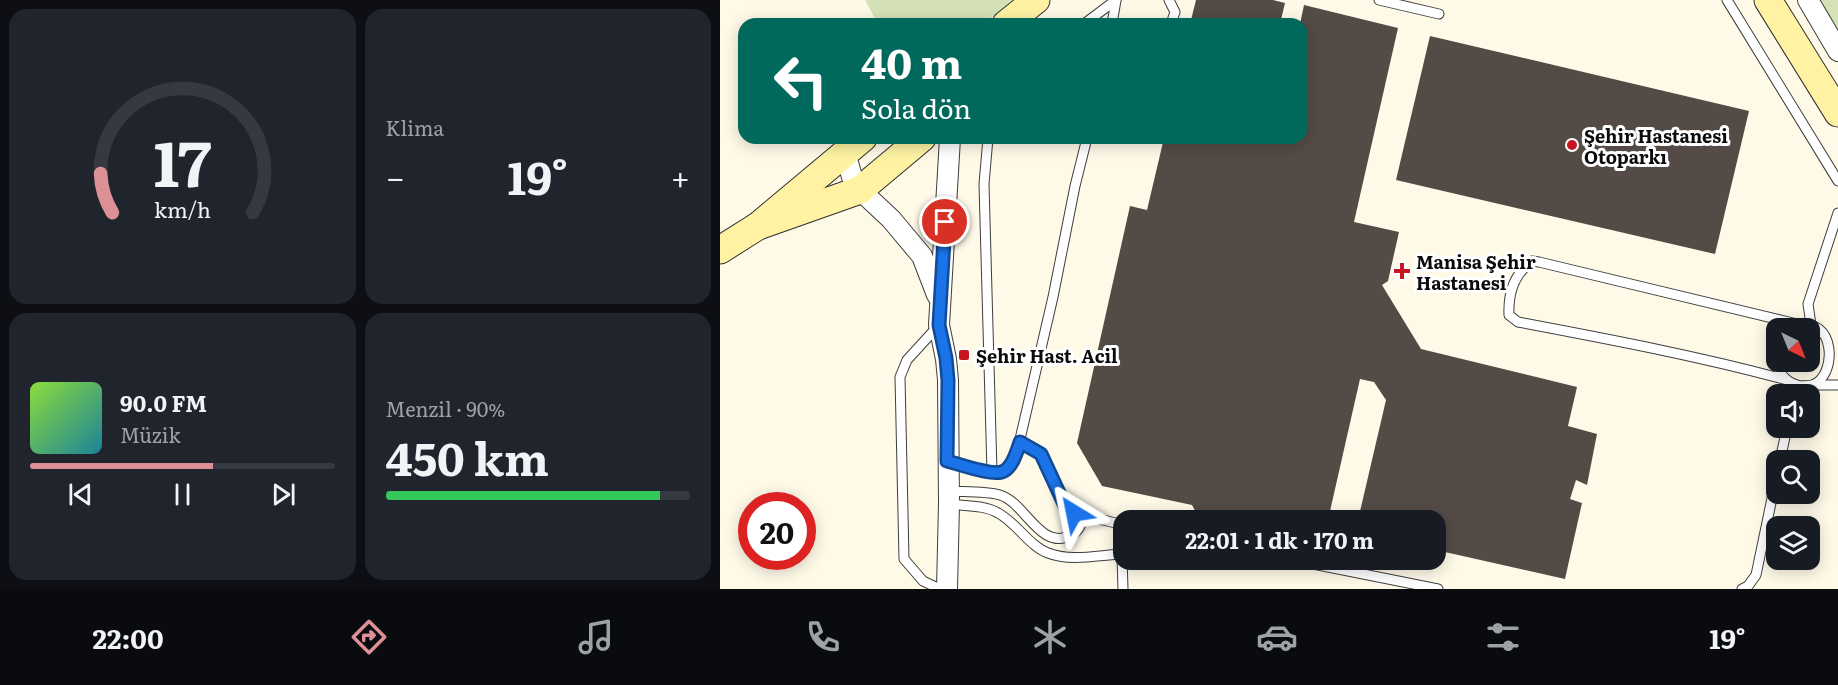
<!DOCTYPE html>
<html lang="tr">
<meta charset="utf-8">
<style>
:root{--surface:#171b24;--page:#20242c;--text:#f1f3f6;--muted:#9ea1a6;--line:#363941;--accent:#de9097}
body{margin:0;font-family:Literata,serif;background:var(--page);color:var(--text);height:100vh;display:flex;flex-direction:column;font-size:22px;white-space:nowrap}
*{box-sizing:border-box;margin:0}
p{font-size:20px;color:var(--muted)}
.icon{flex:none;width:33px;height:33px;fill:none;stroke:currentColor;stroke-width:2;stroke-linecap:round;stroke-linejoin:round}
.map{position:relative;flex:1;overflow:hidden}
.sheet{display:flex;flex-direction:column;gap:9px;padding:9px;background:#0d0f14;width:720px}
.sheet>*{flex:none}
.guide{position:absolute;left:18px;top:18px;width:570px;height:126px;border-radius:18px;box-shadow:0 3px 15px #0003;background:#00695c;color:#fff;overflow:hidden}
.needle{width:39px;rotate:137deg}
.buttons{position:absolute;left:1046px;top:318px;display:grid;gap:12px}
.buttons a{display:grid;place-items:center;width:54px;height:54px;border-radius:12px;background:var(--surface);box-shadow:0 3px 15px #0003;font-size:30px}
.speed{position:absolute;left:18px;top:492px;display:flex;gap:12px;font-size:30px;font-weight:700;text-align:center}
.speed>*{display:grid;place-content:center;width:78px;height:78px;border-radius:50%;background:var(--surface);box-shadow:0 3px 15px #0003;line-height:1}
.speed .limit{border:9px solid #d22;background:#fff;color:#111}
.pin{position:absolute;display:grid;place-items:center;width:51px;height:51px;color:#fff;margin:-26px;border:3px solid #fff;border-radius:50%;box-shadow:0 2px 6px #0007}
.me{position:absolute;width:66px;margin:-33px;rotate:325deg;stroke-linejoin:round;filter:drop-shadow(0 0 4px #0008)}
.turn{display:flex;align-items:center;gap:21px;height:126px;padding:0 24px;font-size:27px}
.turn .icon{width:78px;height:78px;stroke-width:2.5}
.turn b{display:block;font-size:42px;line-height:51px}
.big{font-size:45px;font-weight:700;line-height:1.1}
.sheet .tile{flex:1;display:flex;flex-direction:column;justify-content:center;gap:9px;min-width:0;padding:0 21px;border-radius:18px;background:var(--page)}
.sheet .dial{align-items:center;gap:0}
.dial svg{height:156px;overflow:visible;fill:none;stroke:var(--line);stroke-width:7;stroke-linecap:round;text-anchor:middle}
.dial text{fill:var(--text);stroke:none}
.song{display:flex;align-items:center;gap:18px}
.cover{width:72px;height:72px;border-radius:9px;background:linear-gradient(135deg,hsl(90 70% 55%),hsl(190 70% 35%))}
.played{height:6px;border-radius:3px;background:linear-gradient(90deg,var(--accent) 60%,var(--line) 60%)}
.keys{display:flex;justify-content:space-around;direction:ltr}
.heat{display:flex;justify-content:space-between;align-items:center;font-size:33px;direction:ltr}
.charge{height:9px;border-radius:4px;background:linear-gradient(90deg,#34c759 90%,var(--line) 0)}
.sheet .tiles{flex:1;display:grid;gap:9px;grid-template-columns:repeat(2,1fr)}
.trip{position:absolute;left:393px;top:510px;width:333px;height:60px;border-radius:18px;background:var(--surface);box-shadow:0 3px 15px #0003;font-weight:700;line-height:60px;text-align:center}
.dock{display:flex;height:96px;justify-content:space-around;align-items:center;background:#090b0e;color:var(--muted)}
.dock .icon{width:42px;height:42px}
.dock .current{color:var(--accent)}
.dock b{font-size:27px;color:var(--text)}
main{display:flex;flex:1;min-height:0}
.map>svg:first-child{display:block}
.cemetery{fill:#d5e2b8}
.building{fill:#544b46}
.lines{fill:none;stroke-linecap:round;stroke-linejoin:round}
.lane-casing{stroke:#3e3e3e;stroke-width:11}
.street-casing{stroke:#3e3e3e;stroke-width:22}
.secondary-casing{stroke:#2d2d2d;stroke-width:29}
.lane{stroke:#fff;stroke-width:9}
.street{stroke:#fff;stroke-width:20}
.secondary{stroke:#fff3a3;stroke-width:27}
.route-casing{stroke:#114b97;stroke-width:15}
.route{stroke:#1a73e8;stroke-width:10}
.poi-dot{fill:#c71622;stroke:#fff;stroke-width:2}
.labels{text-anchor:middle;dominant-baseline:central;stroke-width:6;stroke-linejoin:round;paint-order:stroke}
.poi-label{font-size:18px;font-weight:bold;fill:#0b0b0b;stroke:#fff;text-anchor:start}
</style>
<main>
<section class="sheet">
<div class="tiles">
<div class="tile dial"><svg viewBox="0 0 100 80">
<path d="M14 69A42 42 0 1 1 86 69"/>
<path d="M14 69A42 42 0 0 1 8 49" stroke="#de9097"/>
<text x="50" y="56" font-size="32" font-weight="700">17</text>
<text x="50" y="72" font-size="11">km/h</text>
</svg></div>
<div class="tile"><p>Klima</p>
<div class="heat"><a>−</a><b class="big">19°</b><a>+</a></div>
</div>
<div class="tile">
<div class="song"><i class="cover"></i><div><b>90.0 FM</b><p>Müzik</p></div></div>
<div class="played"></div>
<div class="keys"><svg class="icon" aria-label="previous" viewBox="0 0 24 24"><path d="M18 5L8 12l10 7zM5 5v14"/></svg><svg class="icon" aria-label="pause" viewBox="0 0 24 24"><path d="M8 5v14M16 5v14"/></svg><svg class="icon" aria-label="next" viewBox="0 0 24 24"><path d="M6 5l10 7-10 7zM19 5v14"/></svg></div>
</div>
<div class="tile"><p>Menzil · 90%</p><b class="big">450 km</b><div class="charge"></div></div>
</div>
</section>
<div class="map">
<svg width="1118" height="589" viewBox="0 0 1118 589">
<rect width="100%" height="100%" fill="#fffae8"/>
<!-- cemetery -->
<g class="cemetery">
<path d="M145 0H292L264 24H158Z"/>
<path d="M1085 0H1118V54Z"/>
</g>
<!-- building -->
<g class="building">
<path d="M476 0H553L565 3 560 24H470Z"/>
<path d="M584 5 678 28 634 222 679 232 668 281 662 285 701 349 857 387 848 426 877 434 867 485 856 480 850 499 862 503 845 579 716 550V520H638L666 400 654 382 640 379 608 520H511L497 517 498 514 486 520H480L472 505 382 486 357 443 410 206 427 210 444 138H582V24H580Z"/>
<path d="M710 36 1029 111 995 254 676 180Z"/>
</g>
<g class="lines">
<defs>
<g id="lane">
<path d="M449 0 455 12 451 24"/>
<path d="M659 0 719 14"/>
<path d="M1007 0 1118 181"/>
<path d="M364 24 396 0"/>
<path d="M392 24 396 0"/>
<path d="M268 138 264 184 272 472"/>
<path d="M219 325 187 360 180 377 184 559 203 581 220 589"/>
<path d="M1091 325 1088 304 1118 213"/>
<path d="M1056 349C1053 360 1057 371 1066 379 1073 385 1083 387 1092 385 1118 377 1116 313 1076 327"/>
<path d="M1067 380C978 356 888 339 798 322L789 315C788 293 794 274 812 261L819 262 1081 325"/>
<path d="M1098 385H1118"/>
<path d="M300 442 321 454 346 508 354 513 404 525"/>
<path d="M1060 460 1067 428"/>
<path d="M227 461 277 473 285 470 297 452 333 297 355 186 367 138"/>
<path d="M228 491C243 492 266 491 280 495 306 503 320 552 352 535 359 531 362 523 363 516"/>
<path d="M229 504C245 506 265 505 278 513 297 523 309 546 328 553 351 562 379 555 402 554"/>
<path d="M401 524 403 589"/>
<path d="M573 560 718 589"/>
<path d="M1022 589 1028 586 1036 575 1056 479"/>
</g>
<g id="street">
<path d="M1088 0 1118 51"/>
<path d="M125 152 132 177 140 190 171 219 202 256 217 295"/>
<path d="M227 589 229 504 228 380 226 359 219 325 230 138"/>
</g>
<g id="secondary">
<path d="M1048 0 1118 113"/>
<path d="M286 24 316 0"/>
<path d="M38 226 140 190 202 138"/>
<path d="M0 250 38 226 143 138"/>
</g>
</defs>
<!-- lane casing -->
<use href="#lane" class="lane-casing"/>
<!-- street casing -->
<use href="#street" class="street-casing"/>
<!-- secondary casing -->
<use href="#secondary" class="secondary-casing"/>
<!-- lane -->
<use href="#lane" class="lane"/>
<!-- street -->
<use href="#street" class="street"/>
<!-- secondary -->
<use href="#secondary" class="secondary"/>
</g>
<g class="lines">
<defs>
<path id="route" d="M225 222 219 325 226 358 228 380 227 461C239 464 274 477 284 471 293 466 297 451 300 442L321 454 346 508 354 513"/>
</defs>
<!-- route casing -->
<use href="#route" class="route-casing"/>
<!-- route -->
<use href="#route" class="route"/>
</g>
<!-- markers -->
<g class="poi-dot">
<circle cx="852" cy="145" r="6"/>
<path d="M679 262h6v6h6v6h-6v6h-6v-6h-6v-6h6z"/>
<rect x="238" y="349" width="12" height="12" rx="3"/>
</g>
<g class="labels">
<!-- poi labels -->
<g class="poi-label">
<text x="864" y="135">Şehir Hastanesi<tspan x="864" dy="21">Otoparkı</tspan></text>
<text x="696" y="261">Manisa Şehir<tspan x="696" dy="21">Hastanesi</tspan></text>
<text x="256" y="355">Şehir Hast. Acil</text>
</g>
</g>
</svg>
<div class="buttons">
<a><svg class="needle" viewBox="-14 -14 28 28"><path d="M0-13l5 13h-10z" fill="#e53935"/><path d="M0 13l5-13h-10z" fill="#9ea1a6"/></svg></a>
<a><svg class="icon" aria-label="sound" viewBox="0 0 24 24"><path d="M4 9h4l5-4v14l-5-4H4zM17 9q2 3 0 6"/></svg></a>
<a><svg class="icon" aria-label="search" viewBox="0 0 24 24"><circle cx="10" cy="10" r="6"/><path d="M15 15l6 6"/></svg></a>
<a><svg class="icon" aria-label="layers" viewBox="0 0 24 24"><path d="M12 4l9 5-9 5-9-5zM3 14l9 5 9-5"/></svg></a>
</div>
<div class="speed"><div class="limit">20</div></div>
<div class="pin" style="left:225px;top:222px;background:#d93025"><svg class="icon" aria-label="arrive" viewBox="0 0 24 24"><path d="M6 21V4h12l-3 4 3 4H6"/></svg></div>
<svg class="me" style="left:354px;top:513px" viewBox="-20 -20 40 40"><path d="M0-17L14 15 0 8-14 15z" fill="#1a73e8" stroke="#fff" stroke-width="4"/></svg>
<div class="trip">22:01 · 1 dk · 170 m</div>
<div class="guide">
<div class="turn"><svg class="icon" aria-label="left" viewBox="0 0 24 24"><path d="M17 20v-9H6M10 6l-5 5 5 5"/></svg><div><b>40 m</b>Sola dön</div></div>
</div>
</div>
</main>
<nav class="dock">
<b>22:00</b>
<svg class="icon current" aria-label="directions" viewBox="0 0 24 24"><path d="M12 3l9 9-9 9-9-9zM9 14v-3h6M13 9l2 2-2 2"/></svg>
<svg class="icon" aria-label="music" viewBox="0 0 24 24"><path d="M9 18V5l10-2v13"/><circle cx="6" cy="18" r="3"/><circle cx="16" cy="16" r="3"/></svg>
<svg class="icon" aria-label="phone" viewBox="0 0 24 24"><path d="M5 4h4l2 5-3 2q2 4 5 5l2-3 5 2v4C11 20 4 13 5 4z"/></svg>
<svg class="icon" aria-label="climate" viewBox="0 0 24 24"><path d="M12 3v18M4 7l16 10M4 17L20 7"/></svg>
<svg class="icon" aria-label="car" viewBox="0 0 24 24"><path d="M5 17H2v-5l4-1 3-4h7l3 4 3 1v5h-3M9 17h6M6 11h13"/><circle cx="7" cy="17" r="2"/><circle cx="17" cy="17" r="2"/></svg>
<svg class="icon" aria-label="filters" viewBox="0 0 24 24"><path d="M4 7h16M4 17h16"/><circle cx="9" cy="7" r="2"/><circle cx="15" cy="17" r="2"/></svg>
<b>19°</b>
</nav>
